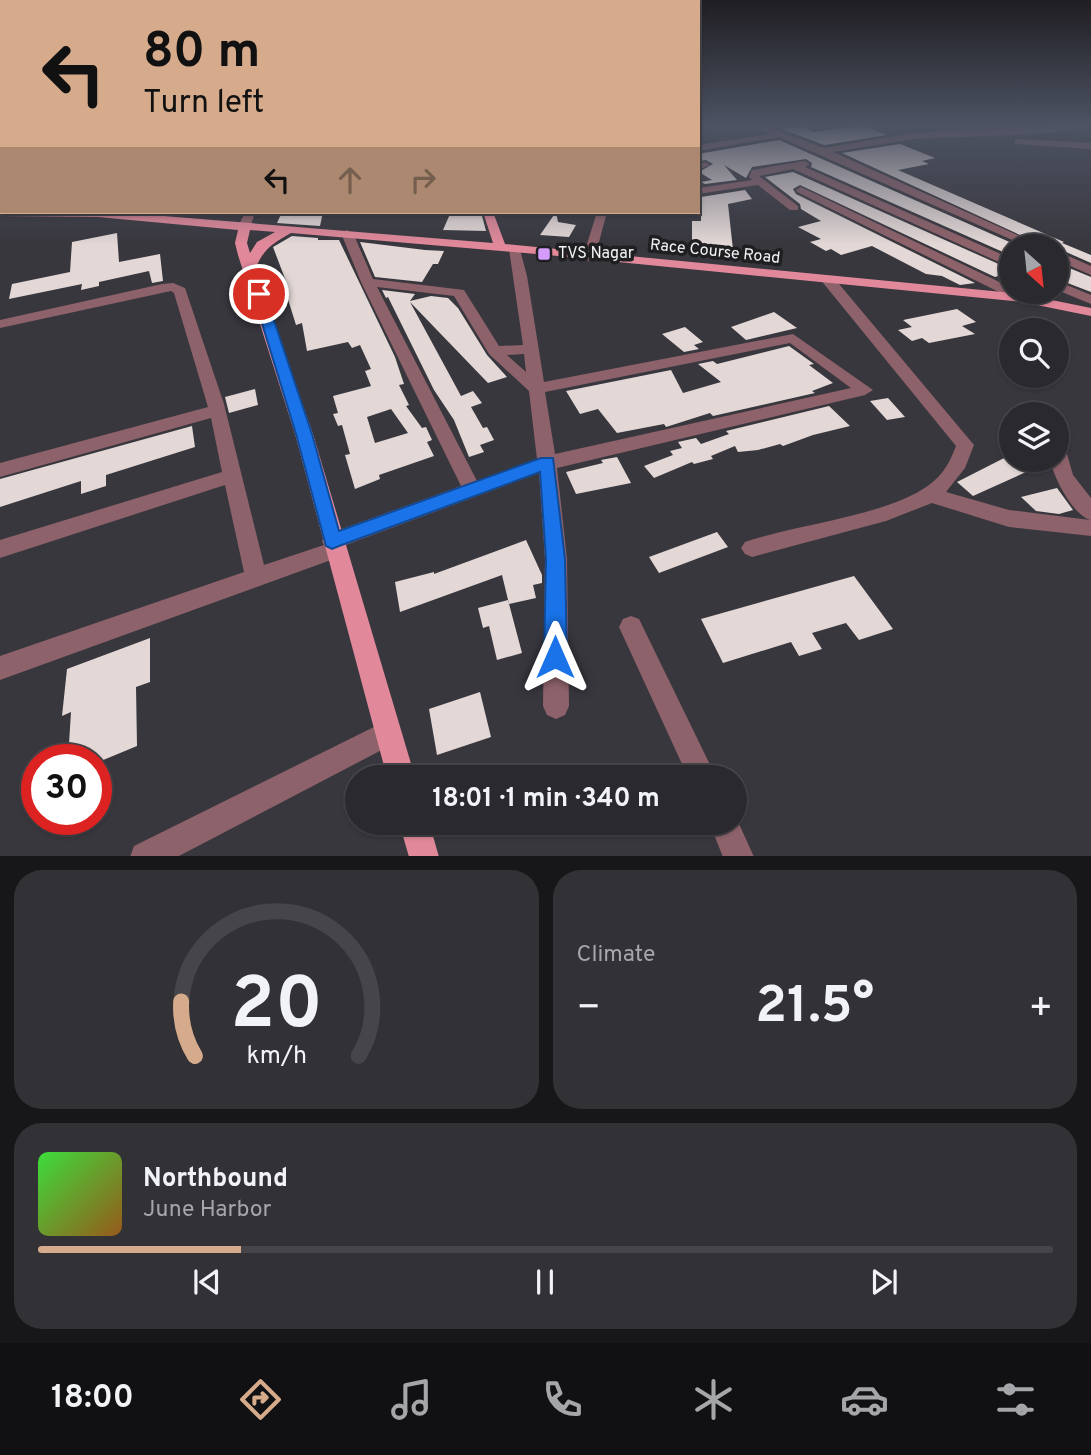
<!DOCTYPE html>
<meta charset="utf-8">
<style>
:root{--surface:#2a292e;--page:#323136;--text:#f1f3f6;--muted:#a5a6aa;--line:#46454a;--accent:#d6ab8b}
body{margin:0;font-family:Overpass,sans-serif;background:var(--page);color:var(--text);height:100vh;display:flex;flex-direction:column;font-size:26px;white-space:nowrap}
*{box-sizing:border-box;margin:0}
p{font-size:23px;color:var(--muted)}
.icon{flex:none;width:38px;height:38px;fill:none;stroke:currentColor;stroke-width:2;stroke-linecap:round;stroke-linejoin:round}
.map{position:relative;height:856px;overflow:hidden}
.sheet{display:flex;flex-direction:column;gap:14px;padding:14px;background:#171719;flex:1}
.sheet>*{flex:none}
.guide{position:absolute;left:0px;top:0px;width:700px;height:214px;box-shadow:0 2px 5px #0004,0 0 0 2px var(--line);background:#d6ab8b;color:#111;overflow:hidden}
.needle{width:46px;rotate:153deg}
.tools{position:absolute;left:999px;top:234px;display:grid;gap:14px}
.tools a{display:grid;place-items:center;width:70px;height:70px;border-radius:50%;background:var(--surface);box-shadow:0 2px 5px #0004,0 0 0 2px var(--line);font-size:35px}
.speed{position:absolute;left:21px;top:744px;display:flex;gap:14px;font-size:35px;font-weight:700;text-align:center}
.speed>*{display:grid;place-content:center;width:91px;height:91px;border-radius:50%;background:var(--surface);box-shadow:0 2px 5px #0004,0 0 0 2px var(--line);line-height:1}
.speed .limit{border:10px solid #d22;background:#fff;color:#111}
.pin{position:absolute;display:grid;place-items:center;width:60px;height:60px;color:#fff;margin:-30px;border:4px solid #fff;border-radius:50%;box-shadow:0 2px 7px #0007}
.me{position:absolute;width:77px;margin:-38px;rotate:0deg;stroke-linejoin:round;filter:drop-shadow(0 0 5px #0008)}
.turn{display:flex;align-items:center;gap:24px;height:147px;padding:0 28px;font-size:32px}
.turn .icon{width:91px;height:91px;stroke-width:2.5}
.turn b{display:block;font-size:49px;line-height:60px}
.lanes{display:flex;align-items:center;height:66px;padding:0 28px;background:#0003;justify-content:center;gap:35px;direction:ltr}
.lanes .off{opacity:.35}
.big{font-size:52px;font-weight:700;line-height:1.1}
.sheet .widget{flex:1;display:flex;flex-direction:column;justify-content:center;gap:10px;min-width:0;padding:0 24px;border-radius:28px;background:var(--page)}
.sheet .dial{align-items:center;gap:0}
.dial svg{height:182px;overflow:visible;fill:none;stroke:var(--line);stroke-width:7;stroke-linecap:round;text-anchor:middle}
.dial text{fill:var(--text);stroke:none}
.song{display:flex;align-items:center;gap:21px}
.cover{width:84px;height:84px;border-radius:10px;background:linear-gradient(135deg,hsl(120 70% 55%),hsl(30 70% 35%))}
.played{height:7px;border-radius:4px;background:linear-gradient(90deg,var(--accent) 20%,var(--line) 20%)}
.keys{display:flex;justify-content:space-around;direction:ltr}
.heat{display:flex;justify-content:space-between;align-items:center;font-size:38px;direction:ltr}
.sheet .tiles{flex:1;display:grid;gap:14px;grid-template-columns:1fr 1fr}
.widget:last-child{grid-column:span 2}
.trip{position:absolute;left:345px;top:765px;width:402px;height:70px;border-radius:35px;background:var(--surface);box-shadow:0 2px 5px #0004,0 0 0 2px var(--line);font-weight:700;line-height:70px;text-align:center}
.tab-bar{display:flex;height:112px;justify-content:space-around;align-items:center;background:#111012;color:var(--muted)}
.tab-bar .icon{width:49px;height:49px}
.tab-bar .on{color:var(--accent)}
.tab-bar b{font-size:32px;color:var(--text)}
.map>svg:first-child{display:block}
.building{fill:#e3d8d6;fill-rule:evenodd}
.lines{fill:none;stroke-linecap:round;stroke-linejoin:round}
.minor{fill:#8e626a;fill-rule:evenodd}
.major{fill:#e1899a;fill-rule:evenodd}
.route{fill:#1a73e8;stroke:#114b97;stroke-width:2}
.poi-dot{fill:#d59cfb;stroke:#1f1f22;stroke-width:2.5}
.labels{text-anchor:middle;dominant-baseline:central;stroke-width:7;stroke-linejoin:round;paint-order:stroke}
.far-street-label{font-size:16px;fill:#f4f4f8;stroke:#1f1f22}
.far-poi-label{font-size:16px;fill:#f4f4f8;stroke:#1f1f22;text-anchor:start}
</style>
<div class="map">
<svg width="1091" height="857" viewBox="0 0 1091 857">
<rect width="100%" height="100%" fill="#38373e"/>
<!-- building -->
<g class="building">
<path d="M862 125 887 135 824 145 782 129 805 127 813 132Z"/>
<path d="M779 140 1021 247H1012V256L811 167 812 163 806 159 752 167 746 178 724 165 737 180 705 184 701 182 712 180 699 172 713 164 706 160 698 161V154Z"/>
<path d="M900 144 935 158 922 161 929 164 898 170 1064 242 1062 243 1091 255V263L1057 248V244L1046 247 842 153Z"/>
<path d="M793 172 1012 270V277L1004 274 995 277 800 185 793 189 796 194 975 283 960 285 942 276 926 274 872 246 841 255 831 249 826 251 810 242 821 239 798 227 821 221 801 209 800 204 765 177Z"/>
<path d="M745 190 752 199 728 204 734 259 692 256V221H701V197Z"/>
<path d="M282 212H323L320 226 277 223Z"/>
<path d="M462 212H481L486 231 443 230 450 214Z"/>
<path d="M556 212 558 222 576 225 569 237 540 235Z"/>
<path d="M117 233 119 262 160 254 163 281 152 283 149 271 99 282V286L81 290 82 284 9 299 12 284 70 272 72 242Z"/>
<path d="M292 236 318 238V240H339L395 357 404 384 399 385 409 405 406 406 422 428 426 427 432 440 427 442 434 456 379 475 380 479 355 489 345 455 350 454 342 425 338 426 333 414 338 413 333 396 371 386 365 371 371 369 360 345 352 348 348 342 307 351 302 323 296 325 286 293H288L287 284 273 247ZM391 409 408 433 375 443 367 417Z"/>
<path d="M360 242 425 250 444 251 438 264H433L422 282 375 277Z"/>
<path d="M1057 263 1091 277V292L1057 279Z"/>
<path d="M382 290 415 294 410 301 431 296 448 298 458 308 487 355 507 377 488 383 410 302 461 396 473 391 482 403 471 407 483 428 487 427 494 440 480 445 484 452 469 457 454 420 434 390 388 297 386 298Z"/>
<path d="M957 309 976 322 962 326 975 334 929 343 922 338 912 341 898 330 912 327 903 320Z"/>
<path d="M774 312 797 328 746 340 731 327Z"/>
<path d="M685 327 703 342 694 345 699 349 684 352 662 334Z"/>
<path d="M789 346 814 364 809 365 833 383 812 391 815 393 713 416 710 413 666 427 664 424 617 433 598 409 580 414 566 391 671 370 683 393 721 382 698 364 713 361 717 364Z"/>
<path d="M255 389 258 405 229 413 225 397Z"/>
<path d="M888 398 905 417 887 420 870 401Z"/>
<path d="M829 406 850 426 813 435 783 446 780 444 758 450 738 452 735 446 711 456 713 459 694 464 692 462 654 478 644 466 673 455 670 451 682 448 678 442 696 438 701 444 729 434 726 431Z"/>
<path d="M192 426 195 447 106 475V486L81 494V481L0 507V479Z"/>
<path d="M1012 454V460H1025L1035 468 973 496 957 482Z"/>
<path d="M617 457 631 483 576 494 566 472 603 463 601 460Z"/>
<path d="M1057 488 1073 510 1059 514 1036 511 1021 497Z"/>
<path d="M717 532 728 547 659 573 649 557Z"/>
<path d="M526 540 542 575V583L533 585 536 598 509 604 502 575 400 612 395 582 434 572V574Z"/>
<path d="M854 576 893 629 859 640 846 623 812 633 822 649 799 656 791 642 723 663 701 619Z"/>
<path d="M508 600 522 653 497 660 489 626 483 628 478 608Z"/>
<path d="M150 638V682L136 687 137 746 96 763V760H68L71 712 62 716 67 669Z"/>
<path d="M480 692 491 737 437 755 429 709Z"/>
</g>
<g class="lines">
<!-- minor -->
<g class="minor">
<path d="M751 125H763L824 148 913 133 1067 125H1091V128L1036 134 913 139 833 152 1044 247H1028L779 137 698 151V145L770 134Z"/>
<path d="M1018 139 1091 143V149L1015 144V140Z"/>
<path d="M805 161 810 164 805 167 1012 259V268L793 169 759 176 798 206V210H790L758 185 698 194V188L752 180 749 177 752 170Z"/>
<path d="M705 162 710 165 698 170V164Z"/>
<path d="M801 187 1012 288V292H1021L1029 298 1022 302 1017 301 797 192 796 190Z"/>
<rect x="0" y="189" width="2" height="6"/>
<path d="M245 212H255L251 225 245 228 239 225Z"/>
<path d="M597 212H607L595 257 589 261 583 257Z"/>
<path d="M347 230 353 233 373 279 464 290 499 346 523 345 509 249 519 246 527 276 544 382 793 334 873 390 865 395 557 468 567 559 569 706 565 715 556 719 547 715 543 706 545 559 539 473 343 546 346 550 342 556 0 680V656L244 572 225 485 0 558V540L222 472 211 418 0 477V463L208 407 174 293 171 291 0 328V320L162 284 173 283 185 288 224 404 264 565 324 545 322 541 325 535 461 486 361 282 341 233ZM377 287 454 296 489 354 529 391 537 459 477 481ZM790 343 851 388 555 454 545 392ZM524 354 526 372 507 355Z"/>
<path d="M1057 251 1091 266V275L1057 260Z"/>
<path d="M829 277 834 278 974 445 965 468 946 492 1009 510 1090 520C1072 514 1054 478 1050 460H1057V439L1063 440 1073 475 1091 498V536L1009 527 932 503 886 521 752 557 745 554 741 548 745 542C797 524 887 516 929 485 943 475 950 462 956 446L824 284 822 281Z"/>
<path d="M1057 281 1091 295V304L1057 290Z"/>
<path d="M631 616 639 619 716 777H688L619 627 623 619Z"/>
<path d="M388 720 397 724 401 733 397 742 177 857H130L134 846Z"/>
<path d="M735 815 754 857H723L709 822H735Z"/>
</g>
<!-- major -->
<g class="major">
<path d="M0 210 115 212 493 243 483 212H493L505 244 1022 294 1091 308V316L1022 302 548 255 291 233C272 244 263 249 255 270L313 434 415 777H387L295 434 238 255 235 243 238 230 98 217 0 216ZM250 230 275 232 257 242 250 253 247 243Z"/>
<path d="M399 822H429L439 857H409Z"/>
</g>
</g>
<!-- sky -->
<linearGradient id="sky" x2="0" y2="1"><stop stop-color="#1f1e22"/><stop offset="0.51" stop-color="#4d5363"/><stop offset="1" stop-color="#4d5363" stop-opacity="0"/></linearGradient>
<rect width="1091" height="245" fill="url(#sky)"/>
<!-- route -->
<path class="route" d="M259 291 265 294 312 434 339 531 541 458H553L565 559 567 657 563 665 555 668 548 665 544 657 546 559 540 472 339 546 332 549 326 546 296 434 253 294Z"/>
<!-- markers -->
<rect class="poi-dot" x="537" y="247" width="14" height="14" rx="3.5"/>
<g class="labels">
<!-- far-street labels -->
<g class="far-street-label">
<text transform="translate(715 252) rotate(6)">Race Course Road</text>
</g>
<!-- far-poi labels -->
<g class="far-poi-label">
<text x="558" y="254">TVS Nagar</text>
</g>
</g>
</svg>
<div class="tools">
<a><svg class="needle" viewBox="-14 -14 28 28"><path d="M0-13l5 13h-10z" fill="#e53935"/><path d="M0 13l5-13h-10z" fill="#a5a6aa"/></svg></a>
<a><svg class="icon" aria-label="search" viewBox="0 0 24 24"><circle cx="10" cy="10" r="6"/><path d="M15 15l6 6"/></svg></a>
<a><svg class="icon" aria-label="layers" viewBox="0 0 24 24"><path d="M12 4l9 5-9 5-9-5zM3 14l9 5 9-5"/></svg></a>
</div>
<div class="speed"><div class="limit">30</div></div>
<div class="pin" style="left:259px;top:294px;background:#d93025"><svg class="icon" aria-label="arrive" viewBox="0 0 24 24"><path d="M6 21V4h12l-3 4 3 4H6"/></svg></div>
<svg class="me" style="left:555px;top:657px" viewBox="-20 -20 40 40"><path d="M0-17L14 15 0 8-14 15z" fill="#1a73e8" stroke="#fff" stroke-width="4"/></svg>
<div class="trip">18:01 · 1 min · 340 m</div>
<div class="guide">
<div class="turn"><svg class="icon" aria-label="left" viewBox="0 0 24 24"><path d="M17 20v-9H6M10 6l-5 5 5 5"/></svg><div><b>80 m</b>Turn left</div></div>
<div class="lanes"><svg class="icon" aria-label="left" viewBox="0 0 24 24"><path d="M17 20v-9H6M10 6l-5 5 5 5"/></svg><svg class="icon off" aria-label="ahead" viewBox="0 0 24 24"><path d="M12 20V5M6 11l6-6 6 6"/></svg><svg class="icon off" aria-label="right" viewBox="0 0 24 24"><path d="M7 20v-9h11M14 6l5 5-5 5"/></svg></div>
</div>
</div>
<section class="sheet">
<div class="tiles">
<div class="widget dial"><svg viewBox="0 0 100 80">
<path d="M14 69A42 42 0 1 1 86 69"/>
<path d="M14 69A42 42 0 0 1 8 45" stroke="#d6ab8b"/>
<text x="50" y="56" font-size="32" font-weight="700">20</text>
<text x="50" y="72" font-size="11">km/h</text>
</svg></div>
<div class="widget"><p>Climate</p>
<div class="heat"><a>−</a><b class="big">21.5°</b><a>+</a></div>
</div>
<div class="widget">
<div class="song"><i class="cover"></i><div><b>Northbound</b><p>June Harbor</p></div></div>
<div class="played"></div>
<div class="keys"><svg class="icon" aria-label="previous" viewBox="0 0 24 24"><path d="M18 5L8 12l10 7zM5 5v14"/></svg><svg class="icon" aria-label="pause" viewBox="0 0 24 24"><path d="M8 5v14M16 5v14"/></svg><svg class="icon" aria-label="next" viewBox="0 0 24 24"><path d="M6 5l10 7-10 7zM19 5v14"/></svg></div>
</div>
</div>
</section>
<nav class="tab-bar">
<b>18:00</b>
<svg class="icon on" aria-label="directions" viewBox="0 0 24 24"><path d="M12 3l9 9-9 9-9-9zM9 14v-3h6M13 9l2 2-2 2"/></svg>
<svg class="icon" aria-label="music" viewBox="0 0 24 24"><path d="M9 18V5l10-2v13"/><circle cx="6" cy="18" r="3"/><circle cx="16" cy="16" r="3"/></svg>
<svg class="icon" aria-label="phone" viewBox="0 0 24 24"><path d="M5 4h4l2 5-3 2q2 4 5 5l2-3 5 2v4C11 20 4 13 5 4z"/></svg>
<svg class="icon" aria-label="climate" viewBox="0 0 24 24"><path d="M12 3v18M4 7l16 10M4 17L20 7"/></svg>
<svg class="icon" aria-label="car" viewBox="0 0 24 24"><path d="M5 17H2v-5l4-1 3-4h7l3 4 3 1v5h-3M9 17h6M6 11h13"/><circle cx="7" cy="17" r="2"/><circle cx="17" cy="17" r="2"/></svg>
<svg class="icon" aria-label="filters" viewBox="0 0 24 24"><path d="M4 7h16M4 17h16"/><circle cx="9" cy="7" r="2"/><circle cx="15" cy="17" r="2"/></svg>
</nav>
